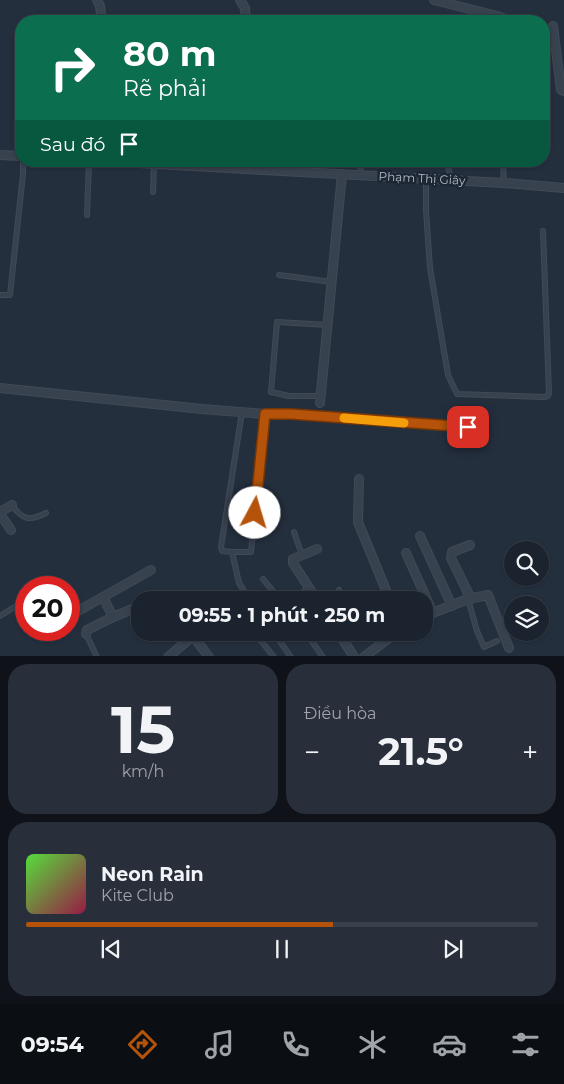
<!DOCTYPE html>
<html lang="vi">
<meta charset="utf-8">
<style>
:root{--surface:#1b232e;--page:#282f3a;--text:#f1f3f6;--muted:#a0a4aa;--line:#39404a;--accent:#b45309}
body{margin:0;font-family:Montserrat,sans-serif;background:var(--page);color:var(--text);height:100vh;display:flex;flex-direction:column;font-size:19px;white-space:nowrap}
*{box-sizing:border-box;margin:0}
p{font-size:16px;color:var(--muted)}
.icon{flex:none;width:28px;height:28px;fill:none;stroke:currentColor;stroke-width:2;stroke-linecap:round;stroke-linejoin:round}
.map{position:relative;height:656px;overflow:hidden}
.drawer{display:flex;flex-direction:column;gap:8px;padding:8px;background:#0f1319;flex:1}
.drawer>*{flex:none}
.top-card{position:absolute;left:15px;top:15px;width:535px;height:152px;border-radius:20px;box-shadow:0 1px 4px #0004,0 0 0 1px var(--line);background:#0b6e4f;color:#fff;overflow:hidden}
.tools{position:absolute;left:504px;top:541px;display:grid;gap:10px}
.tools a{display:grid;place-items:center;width:45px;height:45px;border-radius:50%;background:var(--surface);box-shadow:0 1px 4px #0004,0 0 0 1px var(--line);font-size:25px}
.speed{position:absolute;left:15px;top:576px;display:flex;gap:10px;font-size:25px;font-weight:700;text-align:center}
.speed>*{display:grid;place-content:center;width:65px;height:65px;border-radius:50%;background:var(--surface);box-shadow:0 1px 4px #0004,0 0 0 1px var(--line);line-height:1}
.speed .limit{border:8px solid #d22;background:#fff;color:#111}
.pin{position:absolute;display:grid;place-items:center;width:42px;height:42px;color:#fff;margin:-21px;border-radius:10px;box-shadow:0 2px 8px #0006}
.me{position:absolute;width:55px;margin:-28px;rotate:6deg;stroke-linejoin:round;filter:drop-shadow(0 0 4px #0008)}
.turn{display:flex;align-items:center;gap:18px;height:105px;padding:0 25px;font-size:22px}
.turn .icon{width:65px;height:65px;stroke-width:2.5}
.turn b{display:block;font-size:35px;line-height:42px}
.then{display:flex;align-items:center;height:48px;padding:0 25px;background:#0003;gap:10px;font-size:19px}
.big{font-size:38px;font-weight:700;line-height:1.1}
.drawer .widget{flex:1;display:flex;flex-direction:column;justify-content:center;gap:8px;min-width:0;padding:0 18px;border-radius:20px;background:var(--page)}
.drawer .dial{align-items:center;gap:0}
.dial b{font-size:65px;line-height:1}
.song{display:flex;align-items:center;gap:15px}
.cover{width:60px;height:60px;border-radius:8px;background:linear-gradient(135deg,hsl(110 70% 55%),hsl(340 70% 35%))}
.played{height:5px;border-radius:2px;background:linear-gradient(90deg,var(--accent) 60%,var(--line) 60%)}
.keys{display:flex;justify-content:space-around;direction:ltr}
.heat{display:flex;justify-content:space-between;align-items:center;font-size:28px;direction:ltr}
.drawer .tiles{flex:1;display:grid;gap:8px;grid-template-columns:1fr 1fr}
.widget:last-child{grid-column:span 2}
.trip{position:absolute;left:131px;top:591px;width:302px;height:50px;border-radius:20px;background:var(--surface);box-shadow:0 1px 4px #0004,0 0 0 1px var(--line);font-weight:700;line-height:50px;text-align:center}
.tab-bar{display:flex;height:80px;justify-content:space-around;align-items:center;background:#0b0e12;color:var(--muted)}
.tab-bar .icon{width:35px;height:35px}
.tab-bar .active{color:var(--accent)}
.tab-bar b{font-size:22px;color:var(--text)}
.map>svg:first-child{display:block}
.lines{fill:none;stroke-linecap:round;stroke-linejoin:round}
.lane-casing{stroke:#414a57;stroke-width:6}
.street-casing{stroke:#414a57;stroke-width:10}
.lane{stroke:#38414e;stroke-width:4}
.street{stroke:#38414e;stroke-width:8}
.route-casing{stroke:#753606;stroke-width:12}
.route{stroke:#b45309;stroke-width:9}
.slow{stroke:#f59e0b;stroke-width:9}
.labels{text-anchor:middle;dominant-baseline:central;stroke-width:5;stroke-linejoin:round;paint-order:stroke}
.street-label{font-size:12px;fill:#b4bcc9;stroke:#1d2633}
</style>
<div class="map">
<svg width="564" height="657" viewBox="0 0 564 657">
<rect width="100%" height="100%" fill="#242f3e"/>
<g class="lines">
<defs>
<g id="lane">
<path d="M447 161 451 180"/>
<path d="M503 161 504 183"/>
<path d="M360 175 361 161"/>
<path d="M426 179V210L430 268 448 375 457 394 544 397 548 396 549 393 543 231"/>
<path d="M153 192 154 164"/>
<path d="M87 215 89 161"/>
<path d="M279 275 332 282"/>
<path d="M0 295H10L23 174V161"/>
<path d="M321 396H289L271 392 277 322 328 325"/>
<path d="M242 412 221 547 222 551 232 552 239 583 250 600"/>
<path d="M291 414 478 428"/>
<path d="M12 506C23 519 29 522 46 513"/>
<path d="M294 532 302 555"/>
<path d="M232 552H251L265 414"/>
<path d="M263 579 280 600"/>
<path d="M339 590 346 600"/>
<path d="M468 599 477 631 484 647 497 641"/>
<path d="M291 600 309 588"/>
<path d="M0 616 16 606"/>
<path d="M254 632 274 657"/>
<path d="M273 632 291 657"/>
<path d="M305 632 323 657"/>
<path d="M86 634 97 657"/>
</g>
<g id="street">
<path d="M97 0 100 6 102 21"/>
<path d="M240 0 245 8 246 21"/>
<path d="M434 0 497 16 511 21"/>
<path d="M553 26 561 90 564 91"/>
<path d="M0 155 21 156"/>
<path d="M100 161 504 183 564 188"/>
<path d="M0 388 202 409 265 414H291"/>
<path d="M320 403 342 174"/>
<path d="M359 479 358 522 390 600"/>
<path d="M0 512 12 505"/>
<path d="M0 514 11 530"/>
<path d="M420 536 452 606"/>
<path d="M470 545 452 552 451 558 471 599"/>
<path d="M317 549 293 559V563L317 600"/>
<path d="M406 553 433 613"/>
<path d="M154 600 164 596 167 600"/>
<path d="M140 606 113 617 103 597 151 570"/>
<path d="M69 616 103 597"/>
<path d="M425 616 468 599 488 595 509 648"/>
<path d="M190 632 209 657"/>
<path d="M338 632 354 657"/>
<path d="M86 634 87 630 113 617"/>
<path d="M168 657 193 636"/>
<path d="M364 657 397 632"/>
</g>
</defs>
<!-- lane casing -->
<use href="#lane" class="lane-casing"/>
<!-- street casing -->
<use href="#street" class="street-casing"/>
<!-- lane -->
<use href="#lane" class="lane"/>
<!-- street -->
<use href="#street" class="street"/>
</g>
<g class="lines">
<defs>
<path id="route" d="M255 513 265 414H291L468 427"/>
</defs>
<!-- route casing -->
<use href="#route" class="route-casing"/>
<!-- route -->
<use href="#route" class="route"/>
<!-- slow -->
<path class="slow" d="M344 418 404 423"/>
</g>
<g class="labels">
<!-- street labels -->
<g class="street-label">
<text transform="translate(422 178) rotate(3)">Phạm Thị Giây</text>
</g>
</g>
</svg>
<div class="tools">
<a><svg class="icon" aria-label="search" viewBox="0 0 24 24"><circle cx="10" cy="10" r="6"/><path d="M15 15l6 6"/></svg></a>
<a><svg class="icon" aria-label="layers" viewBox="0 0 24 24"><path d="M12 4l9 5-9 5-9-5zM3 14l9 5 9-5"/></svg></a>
</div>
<div class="speed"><div class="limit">20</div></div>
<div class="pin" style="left:468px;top:427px;background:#d93025"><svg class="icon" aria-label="arrive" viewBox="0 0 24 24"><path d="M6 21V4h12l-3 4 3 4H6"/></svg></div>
<svg class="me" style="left:255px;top:513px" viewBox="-20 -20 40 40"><circle r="19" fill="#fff"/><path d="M0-13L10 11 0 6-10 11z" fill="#b45309"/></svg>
<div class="trip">09:55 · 1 phút · 250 m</div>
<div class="top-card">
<div class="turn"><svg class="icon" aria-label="right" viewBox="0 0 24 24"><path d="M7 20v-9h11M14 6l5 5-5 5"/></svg><div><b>80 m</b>Rẽ phải</div></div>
<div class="then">Sau đó<svg class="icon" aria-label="arrive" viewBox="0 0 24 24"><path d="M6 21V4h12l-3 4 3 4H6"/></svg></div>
</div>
</div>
<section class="drawer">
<div class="tiles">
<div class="widget dial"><b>15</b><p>km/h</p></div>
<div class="widget"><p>Điều hòa</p>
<div class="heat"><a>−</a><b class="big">21.5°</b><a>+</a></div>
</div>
<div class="widget">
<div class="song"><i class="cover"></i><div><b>Neon Rain</b><p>Kite Club</p></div></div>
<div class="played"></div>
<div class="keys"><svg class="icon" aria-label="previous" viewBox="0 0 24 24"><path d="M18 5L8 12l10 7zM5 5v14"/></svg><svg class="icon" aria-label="pause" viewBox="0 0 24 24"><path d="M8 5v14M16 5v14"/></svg><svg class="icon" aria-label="next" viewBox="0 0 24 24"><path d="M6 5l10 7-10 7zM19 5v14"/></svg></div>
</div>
</div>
</section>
<nav class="tab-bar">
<b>09:54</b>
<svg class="icon active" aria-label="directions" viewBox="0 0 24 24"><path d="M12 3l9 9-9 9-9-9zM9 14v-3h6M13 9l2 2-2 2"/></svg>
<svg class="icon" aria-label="music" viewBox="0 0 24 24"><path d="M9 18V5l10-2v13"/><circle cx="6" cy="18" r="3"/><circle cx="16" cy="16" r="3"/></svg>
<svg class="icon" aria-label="phone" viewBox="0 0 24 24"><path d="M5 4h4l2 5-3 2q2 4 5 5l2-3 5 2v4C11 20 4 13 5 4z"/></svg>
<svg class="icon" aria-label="climate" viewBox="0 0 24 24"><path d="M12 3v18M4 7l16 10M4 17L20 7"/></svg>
<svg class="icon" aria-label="car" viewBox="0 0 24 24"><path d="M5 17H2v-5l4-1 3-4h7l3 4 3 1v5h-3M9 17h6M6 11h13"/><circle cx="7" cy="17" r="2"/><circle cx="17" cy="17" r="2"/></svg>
<svg class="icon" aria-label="filters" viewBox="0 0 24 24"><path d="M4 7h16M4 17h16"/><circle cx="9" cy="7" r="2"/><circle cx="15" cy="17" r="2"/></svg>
</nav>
